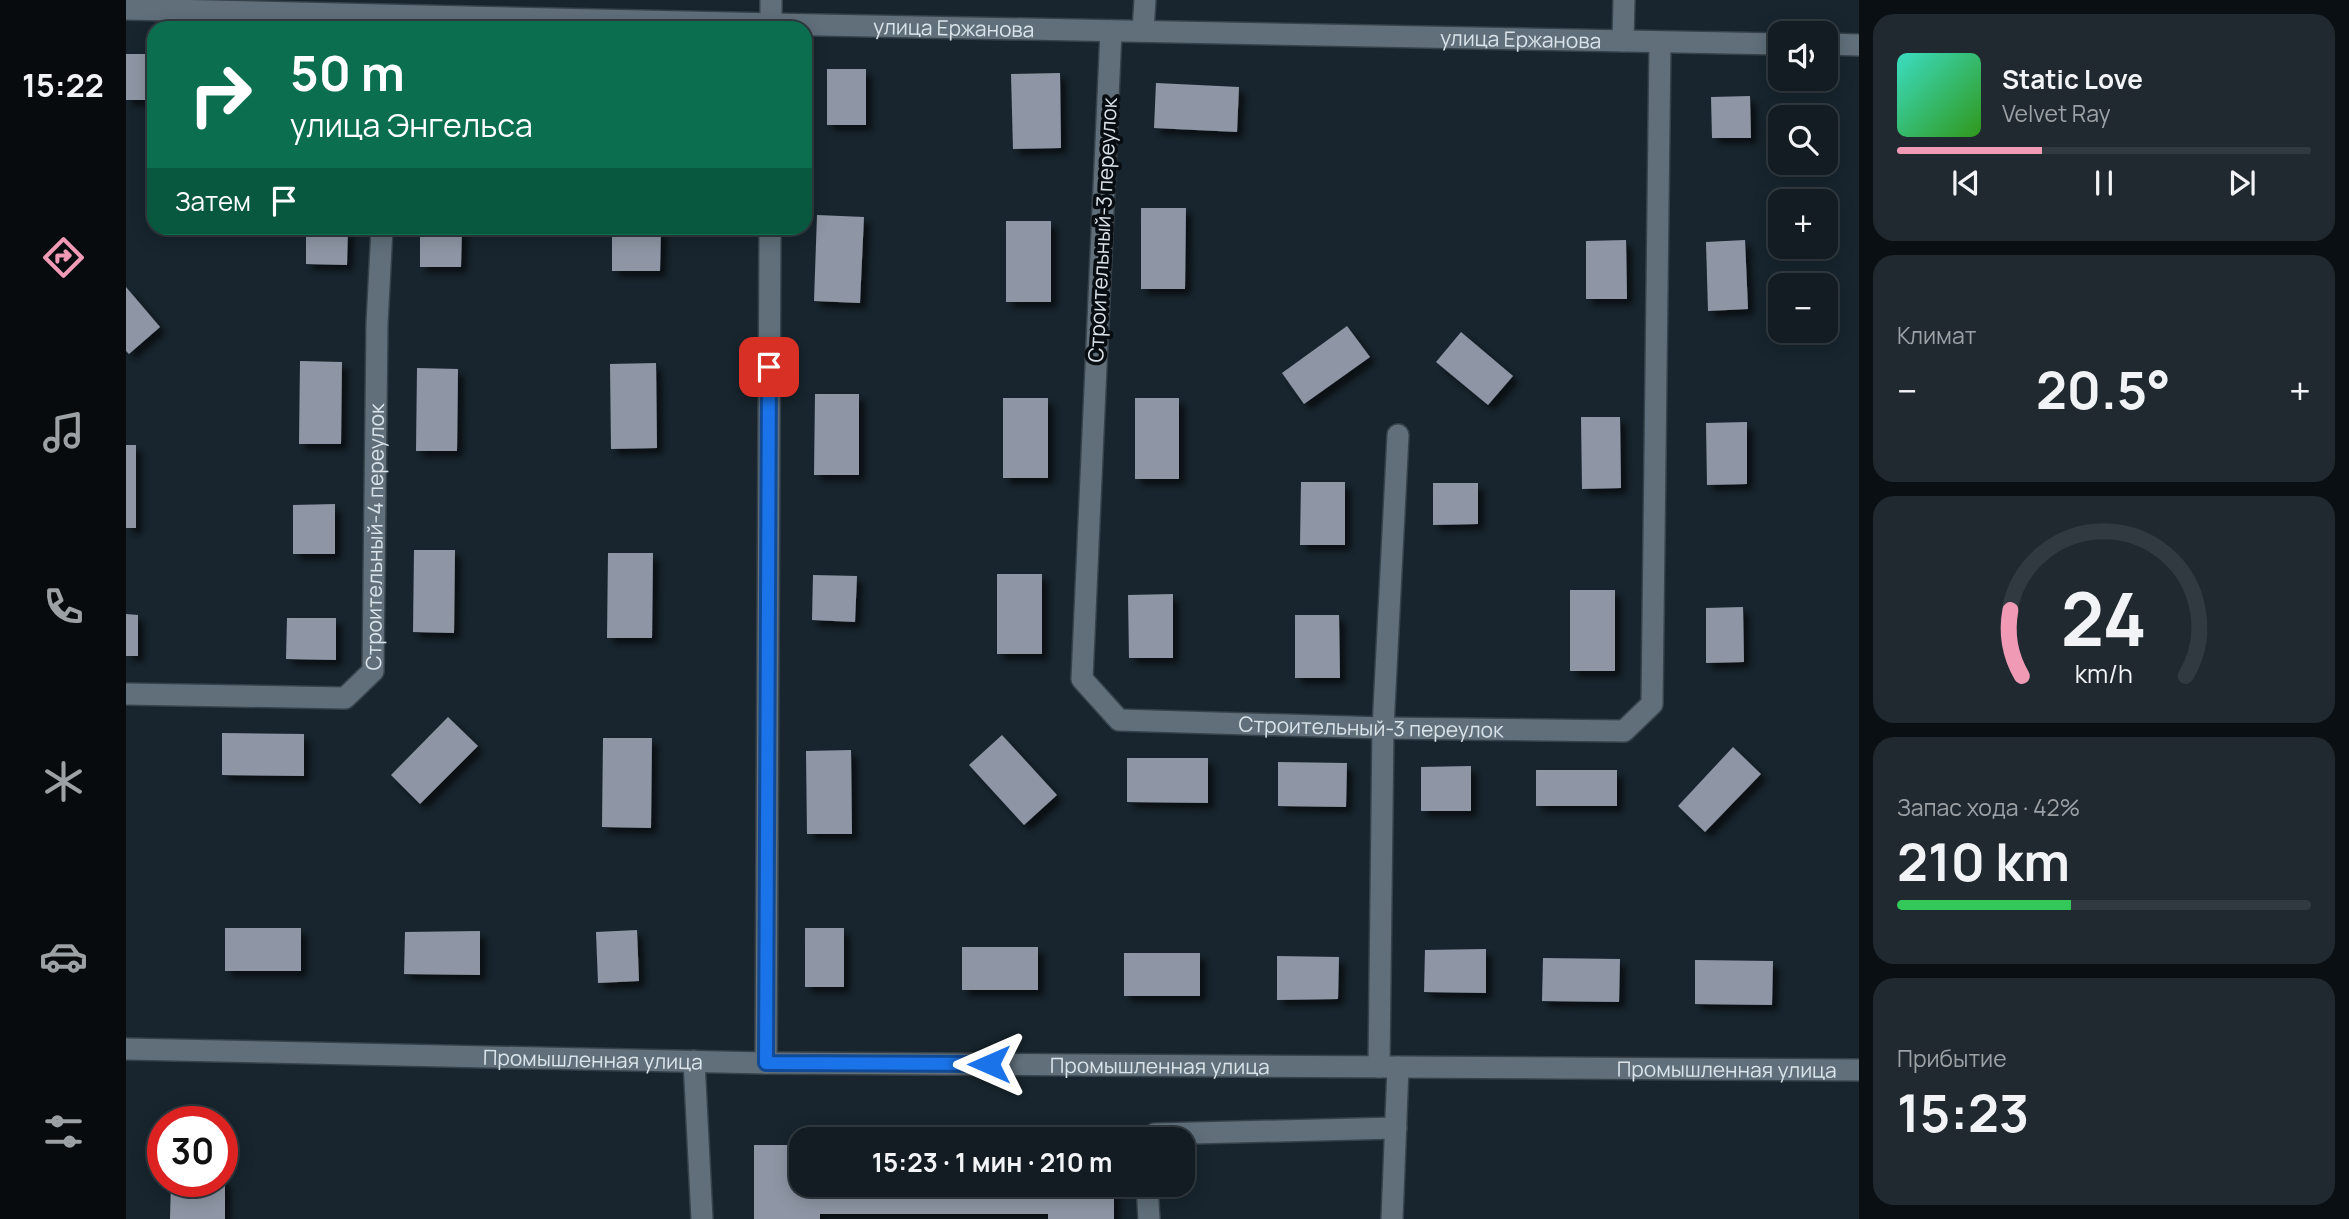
<!DOCTYPE html>
<html lang="ru">
<meta charset="utf-8">
<style>
:root{--surface:#121c22;--page:#1f292f;--text:#f1f3f6;--muted:#9ca1a5;--line:#313a40;--accent:#f09ab5}
body{margin:0;font-family:Manrope,sans-serif;background:var(--page);color:var(--text);height:100vh;display:flex;flex-direction:column;font-size:26px;white-space:nowrap}
*{box-sizing:border-box;margin:0}
p{font-size:23px;color:var(--muted)}
.icon{flex:none;width:38px;height:38px;fill:none;stroke:currentColor;stroke-width:2;stroke-linecap:round;stroke-linejoin:round}
.map{position:relative;flex:1;overflow:hidden}
.side{display:flex;flex-direction:column;gap:14px;padding:14px;background:#0a0f13;width:490px}
.side>*{flex:none}
.hud{position:absolute;left:21px;top:21px;width:665px;height:214px;border-radius:21px;box-shadow:0 4px 18px #0003,0 0 0 2px var(--line);background:#0b6e4f;color:#fff;overflow:hidden}
.controls{position:absolute;left:1642px;top:21px;display:grid;gap:14px}
.controls a{display:grid;place-items:center;width:70px;height:70px;border-radius:14px;background:var(--surface);box-shadow:0 4px 18px #0003,0 0 0 2px var(--line);font-size:35px}
.speed{position:absolute;left:21px;top:1106px;display:flex;gap:14px;font-size:35px;font-weight:700;text-align:center}
.speed>*{display:grid;place-content:center;width:91px;height:91px;border-radius:50%;background:var(--surface);box-shadow:0 4px 18px #0003,0 0 0 2px var(--line);line-height:1}
.speed .limit{border:10px solid #d22;background:#fff;color:#111}
.pin{position:absolute;display:grid;place-items:center;width:60px;height:60px;color:#fff;margin:-30px;border-radius:14px;box-shadow:0 4px 10px #0006}
.me{position:absolute;width:77px;margin:-38px;rotate:270deg;stroke-linejoin:round;filter:drop-shadow(0 0 5px #0008)}
.turn{display:flex;align-items:center;gap:24px;height:147px;padding:0 28px;font-size:32px}
.turn .icon{width:91px;height:91px;stroke-width:2.5}
.turn b{display:block;font-size:49px;line-height:60px}
.then{display:flex;align-items:center;height:66px;padding:0 28px;background:#0003;gap:14px;font-size:26px}
.big{font-size:52px;font-weight:700;line-height:1.1}
.side .card{flex:1;display:flex;flex-direction:column;justify-content:center;gap:10px;min-width:0;padding:0 24px;border-radius:21px;background:var(--page)}
.side .dial{align-items:center;gap:0}
.dial svg{height:182px;overflow:visible;fill:none;stroke:var(--line);stroke-width:7;stroke-linecap:round;text-anchor:middle}
.dial text{fill:var(--text);stroke:none}
.song{display:flex;align-items:center;gap:21px}
.cover{width:84px;height:84px;border-radius:10px;background:linear-gradient(135deg,hsl(170 70% 55%),hsl(110 70% 35%))}
.played{height:7px;border-radius:4px;background:linear-gradient(90deg,var(--accent) 35%,var(--line) 35%)}
.keys{display:flex;justify-content:space-around;direction:ltr}
.heat{display:flex;justify-content:space-between;align-items:center;font-size:38px;direction:ltr}
.charge{height:10px;border-radius:5px;background:linear-gradient(90deg,#34c759 42%,var(--line) 0)}
.trip{position:absolute;left:663px;top:1127px;width:406px;height:70px;border-radius:21px;background:var(--surface);box-shadow:0 4px 18px #0003,0 0 0 2px var(--line);font-weight:700;line-height:70px;text-align:center}
main{display:flex;flex:1;min-height:0}
.menu{display:flex;flex-direction:column;width:126px;justify-content:space-around;align-items:center;background:#070b0e;color:var(--muted)}
.menu .icon{width:49px;height:49px}
.menu .current{color:var(--accent)}
.menu b{font-size:32px;color:var(--text)}
.map>svg:first-child{display:block}
.building{fill:#8e96a5;filter:url(#shadow)}
.lines{fill:none;stroke-linecap:round;stroke-linejoin:round}
.minor-casing{stroke:#374149;stroke-width:24}
.minor{stroke:#606f7a;stroke-width:21}
.route-casing{stroke:#114b97;stroke-width:18}
.route{stroke:#1a73e8;stroke-width:12}
.labels{text-anchor:middle;dominant-baseline:central;stroke-width:7;stroke-linejoin:round;paint-order:stroke}
.street-label{font-size:21px;fill:#dae3e9;stroke:#080d11}
</style>
<main>
<nav class="menu">
<b>15:22</b>
<svg class="icon current" aria-label="directions" viewBox="0 0 24 24"><path d="M12 3l9 9-9 9-9-9zM9 14v-3h6M13 9l2 2-2 2"/></svg>
<svg class="icon" aria-label="music" viewBox="0 0 24 24"><path d="M9 18V5l10-2v13"/><circle cx="6" cy="18" r="3"/><circle cx="16" cy="16" r="3"/></svg>
<svg class="icon" aria-label="phone" viewBox="0 0 24 24"><path d="M5 4h4l2 5-3 2q2 4 5 5l2-3 5 2v4C11 20 4 13 5 4z"/></svg>
<svg class="icon" aria-label="climate" viewBox="0 0 24 24"><path d="M12 3v18M4 7l16 10M4 17L20 7"/></svg>
<svg class="icon" aria-label="car" viewBox="0 0 24 24"><path d="M5 17H2v-5l4-1 3-4h7l3 4 3 1v5h-3M9 17h6M6 11h13"/><circle cx="7" cy="17" r="2"/><circle cx="17" cy="17" r="2"/></svg>
<svg class="icon" aria-label="filters" viewBox="0 0 24 24"><path d="M4 7h16M4 17h16"/><circle cx="9" cy="7" r="2"/><circle cx="15" cy="17" r="2"/></svg>
</nav>
<div class="map">
<svg width="1733" height="1219" viewBox="0 0 1733 1219">
<defs>
<filter id="shadow"><feDropShadow dx="6" dy="6" stdDeviation="3.5" flood-color="#0009"/></filter>
</defs>
<rect width="100%" height="100%" fill="#18252e"/>
<!-- building -->
<g class="building">
<rect x="0" y="54" width="28" height="46"/>
<rect x="701" y="69" width="39" height="56"/>
<path d="M934 73 935 148 887 149 885 74Z"/>
<path d="M1030 83 1113 87 1111 132 1028 128Z"/>
<path d="M1624 96 1625 138H1586L1585 97Z"/>
<path d="M1015 208H1060L1059 289H1015Z"/>
<path d="M691 215 738 217 734 303 688 301Z"/>
<rect x="880" y="221" width="45" height="81"/>
<path d="M180 228H222L221 265 180 264Z"/>
<path d="M294 228H336L335 267H294Z"/>
<path d="M486 228H535L534 271H486Z"/>
<path d="M1500 240 1501 299H1460V241Z"/>
<path d="M1619 240 1622 309 1582 311 1580 242Z"/>
<path d="M0 287 34 327 3 354 0 351Z"/>
<path d="M1221 326 1244 357 1178 404 1156 373Z"/>
<path d="M1335 332 1387 376 1362 405 1310 362Z"/>
<path d="M174 361 216 362 215 444H173Z"/>
<path d="M530 363 531 448 485 449 484 364Z"/>
<path d="M291 368 332 369 331 451H290Z"/>
<path d="M689 394H733V475H688Z"/>
<rect x="877" y="398" width="45" height="80"/>
<rect x="1009" y="398" width="44" height="81"/>
<path d="M1455 417H1494L1495 488 1456 489Z"/>
<path d="M1621 422V484L1581 485 1580 423Z"/>
<rect x="0" y="445" width="10" height="83"/>
<path d="M1175 482H1219V545H1174Z"/>
<path d="M1307 483H1352V524L1307 525Z"/>
<path d="M209 504V554H167V505Z"/>
<path d="M288 550H329L328 633 287 632Z"/>
<path d="M482 553H527L526 638H481Z"/>
<rect x="871" y="574" width="45" height="80"/>
<path d="M687 575 731 576 729 622 686 620Z"/>
<rect x="1444" y="590" width="45" height="81"/>
<path d="M1047 594V658H1003L1002 595Z"/>
<path d="M1617 607 1618 662 1580 663V608Z"/>
<path d="M0 614 12 615V656H0Z"/>
<path d="M1169 615H1213L1214 678H1169Z"/>
<path d="M161 618H210V660L160 659Z"/>
<path d="M322 717 352 746 294 804 265 775Z"/>
<path d="M96 733 178 734V776L96 775Z"/>
<path d="M876 735 931 795 898 825 843 765Z"/>
<path d="M477 738H526L525 828 476 827Z"/>
<path d="M1607 747 1635 774 1579 832 1552 806Z"/>
<path d="M725 750 726 834H681L680 751Z"/>
<path d="M1001 758H1082V803L1001 802Z"/>
<path d="M1152 762 1221 763 1220 807 1152 806Z"/>
<path d="M1345 766V811H1295V767Z"/>
<rect x="1410" y="770" width="81" height="36"/>
<rect x="99" y="928" width="76" height="43"/>
<rect x="679" y="928" width="39" height="59"/>
<path d="M511 930 513 981 472 983 470 932Z"/>
<path d="M354 931V975L278 974 279 932Z"/>
<rect x="836" y="947" width="76" height="43"/>
<path d="M1360 949V993L1298 992 1299 950Z"/>
<rect x="998" y="953" width="76" height="43"/>
<path d="M1151 956 1213 957 1212 999 1151 1000Z"/>
<path d="M1417 958 1494 959 1493 1002 1416 1001Z"/>
<path d="M1569 960 1647 961 1646 1005 1569 1004Z"/>
<path d="M628 1145H676V1185H988V1219H922V1214H694V1219H628Z"/>
<path d="M96 1180H99V1219H44L45 1181Z"/>
</g>
<g class="lines">
<defs>
<g id="minor">
<path id="s1" d="M0 9 645 24 1654 44"/>
<path d="M645 28V0"/>
<path id="s2" d="M985 31 956 679 993 720 1257 728 1498 731 1526 704 1534 42"/>
<path d="M1017 31 1019 0"/>
<path d="M1497 41 1498 0"/>
<path d="M1699 44 1733 45"/>
<path id="s3" d="M0 694 219 698 247 671 251 324 256 228"/>
<path id="s4" d="M0 1049 640 1063 1733 1070"/>
<path d="M568 1061 576 1219"/>
<path d="M640 1063 644 228"/>
<path d="M1253 1067 1257 728 1272 435"/>
<path d="M1025 1139 1029 1134 1270 1128"/>
<path d="M1021 1185 1023 1219"/>
<path d="M1266 1219 1272 1067"/>
</g>
</defs>
<!-- minor casing -->
<use href="#minor" class="minor-casing"/>
<!-- minor -->
<use href="#minor" class="minor"/>
</g>
<g class="lines">
<defs>
<path id="route" d="M643 367 640 1063 863 1064"/>
</defs>
<!-- route casing -->
<use href="#route" class="route-casing"/>
<!-- route -->
<use href="#route" class="route"/>
</g>
<g class="labels">
<!-- street labels -->
<g class="street-label">
<text stroke="none"><textPath href="#s1" startOffset="828">улица Ержанова</textPath></text>
<text stroke="none"><textPath href="#s1" startOffset="1395">улица Ержанова</textPath></text>
<text transform="translate(976 230) rotate(-87)">Строительный-3 переулок</text>
<text stroke="none"><textPath href="#s3" startOffset="392">Строительный-4 переулок</textPath></text>
<text stroke="none"><textPath href="#s2" startOffset="956">Строительный-3 переулок</textPath></text>
<text stroke="none"><textPath href="#s4" startOffset="467">Промышленная улица</textPath></text>
<text stroke="none"><textPath href="#s4" startOffset="1034">Промышленная улица</textPath></text>
<text stroke="none"><textPath href="#s4" startOffset="1601">Промышленная улица</textPath></text>
</g>
</g>
</svg>
<div class="controls">
<a><svg class="icon" aria-label="sound" viewBox="0 0 24 24"><path d="M4 9h4l5-4v14l-5-4H4zM17 9q2 3 0 6"/></svg></a>
<a><svg class="icon" aria-label="search" viewBox="0 0 24 24"><circle cx="10" cy="10" r="6"/><path d="M15 15l6 6"/></svg></a>
<a>+</a>
<a>−</a>
</div>
<div class="speed"><div class="limit">30</div></div>
<div class="pin" style="left:643px;top:367px;background:#d93025"><svg class="icon" aria-label="arrive" viewBox="0 0 24 24"><path d="M6 21V4h12l-3 4 3 4H6"/></svg></div>
<svg class="me" style="left:863px;top:1064px" viewBox="-20 -20 40 40"><path d="M0-17L14 15 0 8-14 15z" fill="#1a73e8" stroke="#fff" stroke-width="4"/></svg>
<div class="trip">15:23 · 1 мин · 210 m</div>
<div class="hud">
<div class="turn"><svg class="icon" aria-label="right" viewBox="0 0 24 24"><path d="M7 20v-9h11M14 6l5 5-5 5"/></svg><div><b>50 m</b>улица Энгельса</div></div>
<div class="then">Затем<svg class="icon" aria-label="arrive" viewBox="0 0 24 24"><path d="M6 21V4h12l-3 4 3 4H6"/></svg></div>
</div>
</div>
<section class="side">
<div class="card">
<div class="song"><i class="cover"></i><div><b>Static Love</b><p>Velvet Ray</p></div></div>
<div class="played"></div>
<div class="keys"><svg class="icon" aria-label="previous" viewBox="0 0 24 24"><path d="M18 5L8 12l10 7zM5 5v14"/></svg><svg class="icon" aria-label="pause" viewBox="0 0 24 24"><path d="M8 5v14M16 5v14"/></svg><svg class="icon" aria-label="next" viewBox="0 0 24 24"><path d="M6 5l10 7-10 7zM19 5v14"/></svg></div>
</div>
<div class="card"><p>Климат</p>
<div class="heat"><a>−</a><b class="big">20.5°</b><a>+</a></div>
</div>
<div class="card dial"><svg viewBox="0 0 100 80">
<path d="M14 69A42 42 0 1 1 86 69"/>
<path d="M14 69A42 42 0 0 1 9 40" stroke="#f09ab5"/>
<text x="50" y="56" font-size="32" font-weight="700">24</text>
<text x="50" y="72" font-size="11">km/h</text>
</svg></div>
<div class="card"><p>Запас хода · 42%</p><b class="big">210 km</b><div class="charge"></div></div>
<div class="card"><p>Прибытие</p><b class="big">15:23</b></div>
</section>
</main>
